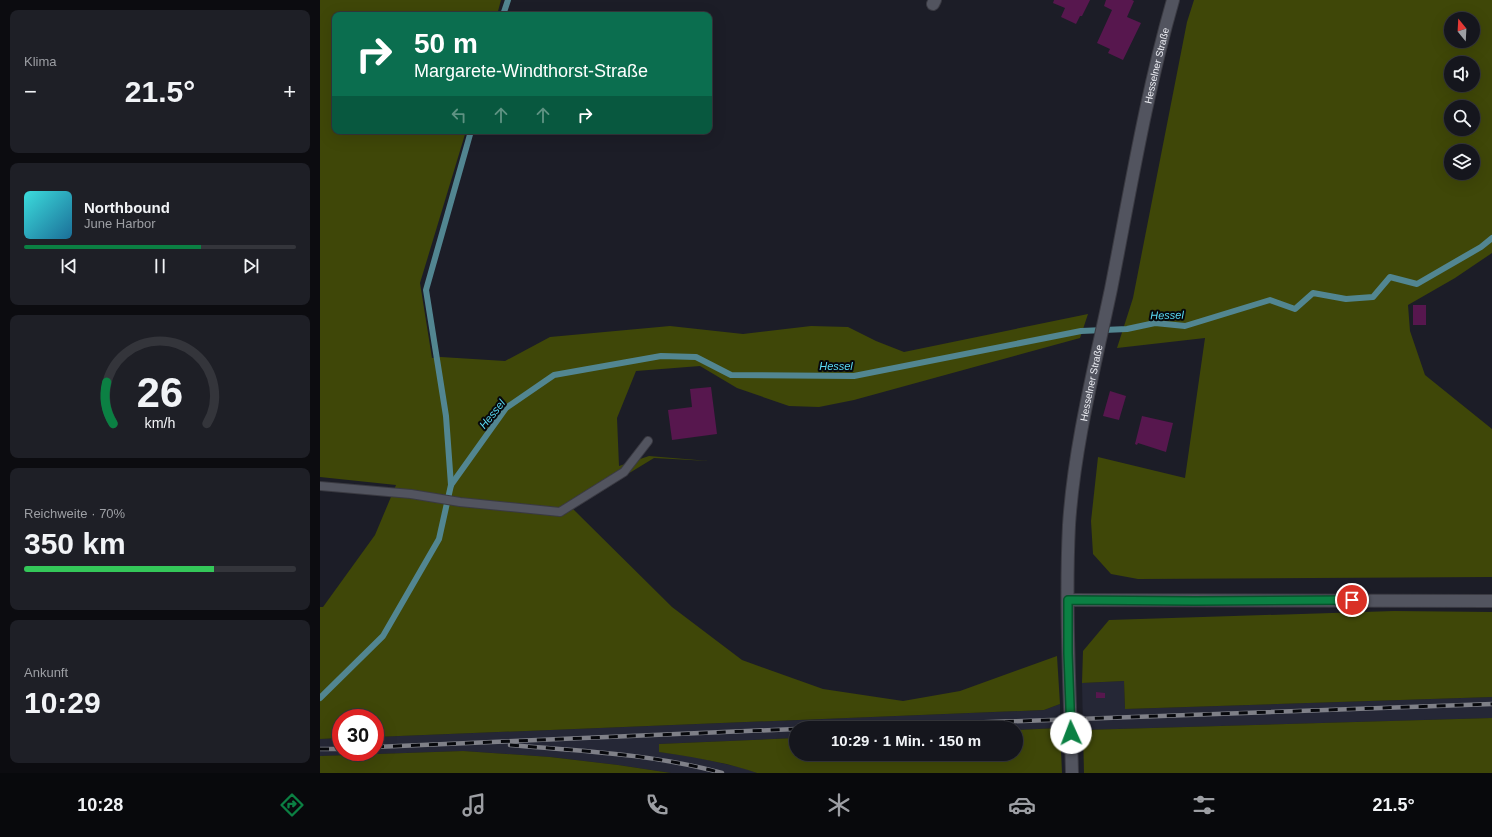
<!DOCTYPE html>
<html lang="de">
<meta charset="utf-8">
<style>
:root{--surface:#15161d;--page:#1e1f26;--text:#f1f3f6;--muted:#9d9fa4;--line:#34353b;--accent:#0b8043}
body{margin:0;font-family:Helvetica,sans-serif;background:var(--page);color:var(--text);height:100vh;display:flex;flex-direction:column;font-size:15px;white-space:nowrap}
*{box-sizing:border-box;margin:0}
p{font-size:13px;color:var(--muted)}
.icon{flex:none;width:22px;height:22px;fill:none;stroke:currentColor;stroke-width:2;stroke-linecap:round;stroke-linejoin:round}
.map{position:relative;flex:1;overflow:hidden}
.panel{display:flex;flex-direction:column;gap:10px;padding:10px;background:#0c0c10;width:320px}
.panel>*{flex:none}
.hud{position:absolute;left:12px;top:12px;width:380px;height:122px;border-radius:8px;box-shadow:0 4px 16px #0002,0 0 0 1px var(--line);background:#0b6e4f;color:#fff;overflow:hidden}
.needle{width:26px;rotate:342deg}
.fabs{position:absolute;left:1124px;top:12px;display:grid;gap:8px}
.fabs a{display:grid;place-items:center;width:36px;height:36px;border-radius:50%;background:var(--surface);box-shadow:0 4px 16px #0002,0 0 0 1px var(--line);font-size:20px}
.speed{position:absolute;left:12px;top:709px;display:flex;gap:8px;font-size:20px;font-weight:700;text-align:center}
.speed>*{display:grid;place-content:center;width:52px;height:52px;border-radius:50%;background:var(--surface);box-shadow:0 4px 16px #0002,0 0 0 1px var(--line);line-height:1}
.speed .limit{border:6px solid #d22;background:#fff;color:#111}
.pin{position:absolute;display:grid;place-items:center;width:34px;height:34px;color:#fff;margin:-17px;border:2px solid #fff;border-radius:50%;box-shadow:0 1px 4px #0007}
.me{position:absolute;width:44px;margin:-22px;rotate:358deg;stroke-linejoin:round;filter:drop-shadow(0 0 3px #0008)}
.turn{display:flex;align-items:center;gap:14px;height:84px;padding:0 16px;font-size:18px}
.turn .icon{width:52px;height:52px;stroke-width:2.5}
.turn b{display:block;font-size:28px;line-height:34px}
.lanes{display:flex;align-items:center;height:38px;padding:0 16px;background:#0003;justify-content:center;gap:20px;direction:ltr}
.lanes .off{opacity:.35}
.big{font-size:30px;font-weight:600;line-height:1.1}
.panel .card{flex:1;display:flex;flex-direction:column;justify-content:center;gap:6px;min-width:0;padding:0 14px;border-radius:8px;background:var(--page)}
.panel .dial{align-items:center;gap:0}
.dial svg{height:104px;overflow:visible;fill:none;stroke:var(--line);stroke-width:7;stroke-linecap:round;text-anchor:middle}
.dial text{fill:var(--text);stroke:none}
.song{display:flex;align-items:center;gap:12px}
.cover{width:48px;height:48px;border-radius:6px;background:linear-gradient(135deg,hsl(180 70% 55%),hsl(200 70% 35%))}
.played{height:4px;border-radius:2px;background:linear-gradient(90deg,var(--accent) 65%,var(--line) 65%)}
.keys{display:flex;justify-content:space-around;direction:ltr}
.heat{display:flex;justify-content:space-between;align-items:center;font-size:22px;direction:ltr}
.charge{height:6px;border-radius:3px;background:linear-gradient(90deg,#34c759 70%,var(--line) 0)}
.trip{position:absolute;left:469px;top:721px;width:234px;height:40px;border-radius:20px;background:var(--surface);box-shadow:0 4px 16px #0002,0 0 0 1px var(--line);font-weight:600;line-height:40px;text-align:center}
.dock{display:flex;height:64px;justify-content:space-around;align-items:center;background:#08090c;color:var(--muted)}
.dock .icon{width:28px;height:28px}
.dock .selected{color:var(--accent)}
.dock b{font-size:18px;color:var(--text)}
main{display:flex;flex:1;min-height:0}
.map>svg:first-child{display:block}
.built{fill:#252736}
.green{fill:#3f4708;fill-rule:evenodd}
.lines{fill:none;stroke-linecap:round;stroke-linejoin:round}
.stream{stroke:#528691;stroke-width:6}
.building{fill:#57174e}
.lane-casing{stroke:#3a3a42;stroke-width:10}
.street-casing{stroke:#3a3a42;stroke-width:14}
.lane{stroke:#52545f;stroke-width:8}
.street{stroke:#52545f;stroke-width:12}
.rail-casing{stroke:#7f8088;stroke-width:4.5}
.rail{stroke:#07080c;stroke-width:3;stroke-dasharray:9;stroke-linecap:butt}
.route-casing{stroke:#07532c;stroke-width:10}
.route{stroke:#0b8043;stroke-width:7}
.labels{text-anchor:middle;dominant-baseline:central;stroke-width:4;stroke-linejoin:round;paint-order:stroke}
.street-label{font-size:10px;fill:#eff0f6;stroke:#07080c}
.water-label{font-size:11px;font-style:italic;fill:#5bdcf6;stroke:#07080c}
</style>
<main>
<section class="panel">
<div class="card"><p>Klima</p>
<div class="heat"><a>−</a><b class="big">21.5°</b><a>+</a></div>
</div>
<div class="card">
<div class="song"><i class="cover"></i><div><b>Northbound</b><p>June Harbor</p></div></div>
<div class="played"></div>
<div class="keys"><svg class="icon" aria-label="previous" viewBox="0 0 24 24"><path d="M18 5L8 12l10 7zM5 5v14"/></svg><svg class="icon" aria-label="pause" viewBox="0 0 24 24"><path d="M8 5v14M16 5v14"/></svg><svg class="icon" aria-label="next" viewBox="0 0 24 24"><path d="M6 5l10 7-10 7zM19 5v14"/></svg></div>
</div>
<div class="card dial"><svg viewBox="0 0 100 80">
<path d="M14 69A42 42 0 1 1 86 69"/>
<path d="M14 69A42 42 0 0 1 9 37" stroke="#0b8043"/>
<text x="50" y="56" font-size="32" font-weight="700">26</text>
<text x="50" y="72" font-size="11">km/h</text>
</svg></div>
<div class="card"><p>Reichweite · 70%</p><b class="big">350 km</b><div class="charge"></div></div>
<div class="card"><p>Ankunft</p><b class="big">10:29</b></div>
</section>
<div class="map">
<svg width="1172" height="773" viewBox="0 0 1172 773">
<rect width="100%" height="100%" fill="#1c1d27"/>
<!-- built -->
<g class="built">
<path d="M804 681 805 709 1172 697V718L763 730 762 683Z"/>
<path d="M740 704V728L696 730V728H476V738L339 744 340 752 375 757 427 769 437 773H351L298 765 230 757 143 751 0 756V739L21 738V752H55V737L724 710Z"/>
</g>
<!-- green -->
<g class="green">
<path d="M0 0H181L177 15H15V131H146L100 283 112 358 121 357 185 361 230 337 350 326 423 334 491 326 528 327 556 341 584 352 768 314 760 338 534 400 499 407 469 406 417 388 380 366 316 371 297 418 299 466 329 456 389 461 334 458 252 508 352 607 422 660 503 689 583 701 640 691 737 656 740 704 724 710 55 737V718H21V738L0 739V607H3L55 535 76 485 0 477Z"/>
<path d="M874 0H1172V253L1135 278 1088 305 1090 331 1105 375 1172 429V577L818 579 791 574 773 554 771 521 778 457 865 478 885 338 797 348 813 298 867 22ZM1131 19H1153V41H1131ZM1131 63H1153V85H1131ZM1131 107H1153V129H1131ZM1131 151H1153V173H1131Z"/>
<path d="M1074 611 1172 612V697L805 709 804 681 762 683 763 651 789 620Z"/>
<path d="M1172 718V773H764L763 730Z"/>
<path d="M740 728 742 773H437C406 762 372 757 339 752V744L476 738V754H696V730Z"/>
<path d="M143 751 230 757 298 765 351 773H0V756Z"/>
</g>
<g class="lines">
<!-- stream -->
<g class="stream">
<path d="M183 15 188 0"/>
<path d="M131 485 126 416 106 290 151 131"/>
<path d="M0 698 63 636 119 539 131 485 186 408 234 375 341 356 376 357 411 375 534 376 761 331 807 329 835 323 865 326 950 300 975 309 993 293 1026 299 1053 297 1070 277 1097 284 1161 247 1172 238"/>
</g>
</g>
<!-- building -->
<g class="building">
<path d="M734 0H770L762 16H760L756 24 741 17 745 8 733 3Z"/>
<path d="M786 0H812L814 1 807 17 821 23 803 60 788 53 790 49 777 43 792 10 784 6Z"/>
<rect x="1093" y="305" width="13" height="20"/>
<path d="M391 387 397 434 352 440 348 410 372 407 370 389Z"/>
<path d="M790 391 806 396 799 420 783 416Z"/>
<path d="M822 416 853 423 846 452 818 443 817 445 815 444Z"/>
<path d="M776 692 785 693V698H776Z"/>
</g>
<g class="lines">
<defs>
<path id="lane" d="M0 486 91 494 140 502 240 512 304 472 328 441"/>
<g id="street">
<path d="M613 4 615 0"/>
<path d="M748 600 1172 601"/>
<path id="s1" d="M752 773C750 691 745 607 749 525 754 447 775 365 791 289 810 192 826 94 853 0"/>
</g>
</defs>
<!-- lane casing -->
<use href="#lane" class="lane-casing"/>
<!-- street casing -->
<use href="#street" class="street-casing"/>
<!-- lane -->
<use href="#lane" class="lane"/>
<!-- street -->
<use href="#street" class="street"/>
<defs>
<g id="rail">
<path d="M505 728 1172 704"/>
<path d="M190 745C261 751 334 754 402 773"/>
<path d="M55 747 476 729"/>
<path d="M0 749H21"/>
</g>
</defs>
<!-- rail casing -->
<use href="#rail" class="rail-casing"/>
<!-- rail -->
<use href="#rail" class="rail"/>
</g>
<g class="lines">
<defs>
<path id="route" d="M751 733 748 653V600L875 601 1032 600"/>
</defs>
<!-- route casing -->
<use href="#route" class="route-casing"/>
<!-- route -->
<use href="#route" class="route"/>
</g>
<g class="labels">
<!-- street labels -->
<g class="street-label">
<text stroke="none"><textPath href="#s1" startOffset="716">Hesselner Straße</textPath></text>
<text stroke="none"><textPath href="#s1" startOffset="392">Hesselner Straße</textPath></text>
</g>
<!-- water labels -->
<g class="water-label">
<text transform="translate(847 315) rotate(-1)">Hessel</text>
<text x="516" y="366">Hessel</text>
<text transform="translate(172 414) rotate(-51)">Hessel</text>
</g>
</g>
</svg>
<div class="fabs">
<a><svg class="needle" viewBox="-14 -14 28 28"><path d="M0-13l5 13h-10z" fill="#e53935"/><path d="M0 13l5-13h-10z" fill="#9d9fa4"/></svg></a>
<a><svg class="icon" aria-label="sound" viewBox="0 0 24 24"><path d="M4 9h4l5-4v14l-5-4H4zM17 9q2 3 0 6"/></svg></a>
<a><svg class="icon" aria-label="search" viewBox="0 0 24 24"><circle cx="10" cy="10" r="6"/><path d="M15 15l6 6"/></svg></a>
<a><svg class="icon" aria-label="layers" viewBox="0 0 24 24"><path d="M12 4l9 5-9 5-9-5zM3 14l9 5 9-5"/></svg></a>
</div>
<div class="speed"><div class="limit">30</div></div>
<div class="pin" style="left:1032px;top:600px;background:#d93025"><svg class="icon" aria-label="arrive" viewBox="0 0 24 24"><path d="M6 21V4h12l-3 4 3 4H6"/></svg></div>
<svg class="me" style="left:751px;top:733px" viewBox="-20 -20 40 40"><circle r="19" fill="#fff"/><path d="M0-13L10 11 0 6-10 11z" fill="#0b8043"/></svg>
<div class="trip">10:29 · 1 Min. · 150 m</div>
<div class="hud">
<div class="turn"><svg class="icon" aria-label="right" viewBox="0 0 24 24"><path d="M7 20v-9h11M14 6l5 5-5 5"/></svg><div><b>50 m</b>Margarete-Windthorst-Straße</div></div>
<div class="lanes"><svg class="icon off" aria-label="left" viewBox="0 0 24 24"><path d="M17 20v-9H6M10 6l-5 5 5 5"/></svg><svg class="icon off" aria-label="ahead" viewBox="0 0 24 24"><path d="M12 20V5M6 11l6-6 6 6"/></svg><svg class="icon off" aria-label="ahead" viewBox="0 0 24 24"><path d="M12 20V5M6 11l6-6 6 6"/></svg><svg class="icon" aria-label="right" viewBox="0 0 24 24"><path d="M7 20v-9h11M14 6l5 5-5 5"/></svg></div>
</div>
</div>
</main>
<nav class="dock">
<b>10:28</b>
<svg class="icon selected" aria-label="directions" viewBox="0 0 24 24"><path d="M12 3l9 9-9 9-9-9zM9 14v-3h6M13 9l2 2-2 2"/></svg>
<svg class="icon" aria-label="music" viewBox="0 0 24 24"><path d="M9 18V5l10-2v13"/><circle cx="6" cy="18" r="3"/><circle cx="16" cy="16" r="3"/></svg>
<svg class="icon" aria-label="phone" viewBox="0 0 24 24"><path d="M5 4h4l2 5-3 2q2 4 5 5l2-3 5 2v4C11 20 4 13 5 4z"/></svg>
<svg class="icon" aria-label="climate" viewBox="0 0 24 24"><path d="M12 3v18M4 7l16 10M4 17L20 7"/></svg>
<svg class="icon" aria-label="car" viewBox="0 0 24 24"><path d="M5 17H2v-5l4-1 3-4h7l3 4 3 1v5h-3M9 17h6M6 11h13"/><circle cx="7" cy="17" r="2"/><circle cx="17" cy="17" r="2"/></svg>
<svg class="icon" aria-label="filters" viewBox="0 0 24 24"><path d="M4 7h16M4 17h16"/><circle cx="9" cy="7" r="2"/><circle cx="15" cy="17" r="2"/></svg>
<b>21.5°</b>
</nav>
